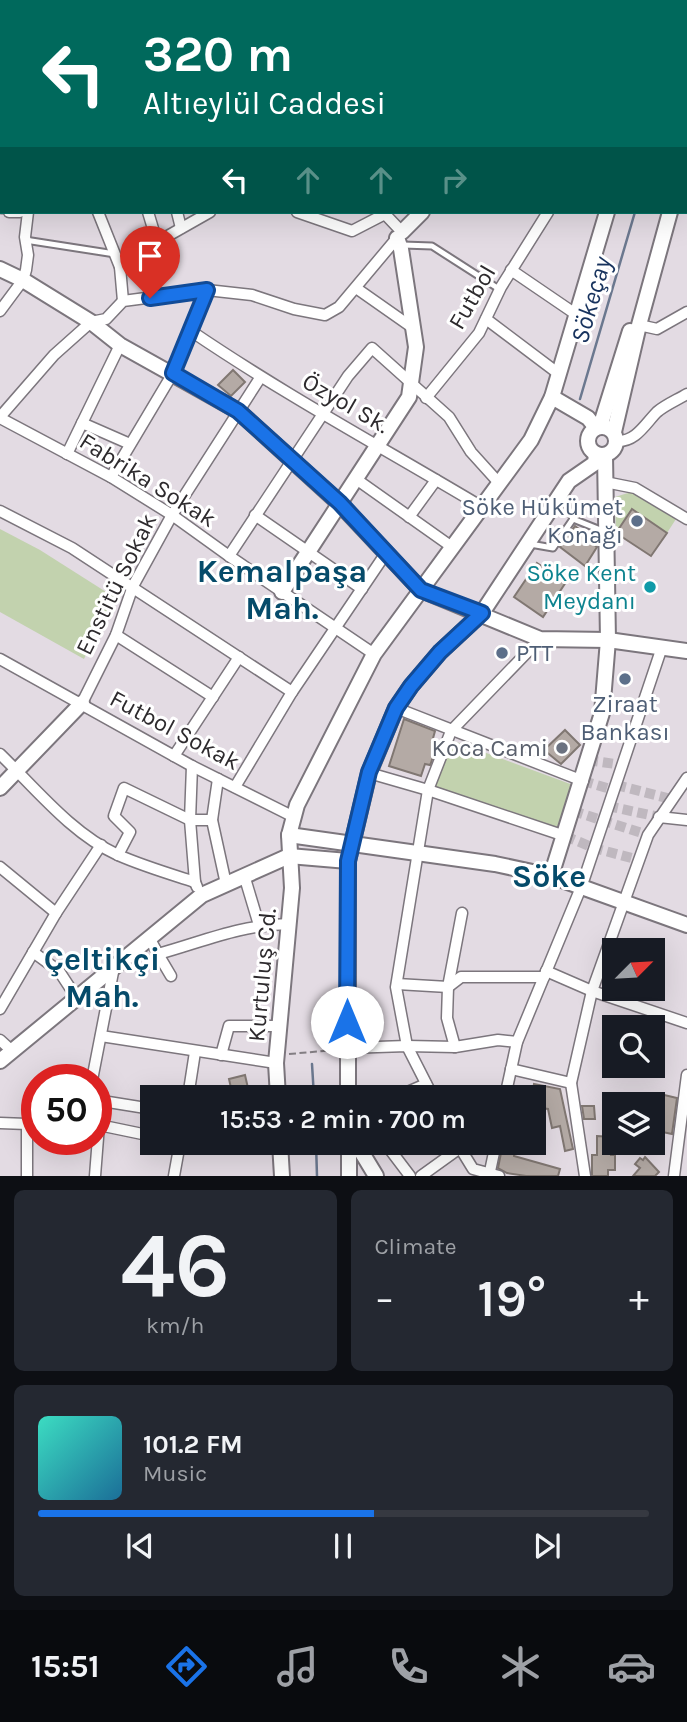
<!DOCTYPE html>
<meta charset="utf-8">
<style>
:root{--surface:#171b24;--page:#242831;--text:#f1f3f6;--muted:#9ea1a6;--line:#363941;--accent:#1a73e8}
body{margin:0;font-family:Karla,sans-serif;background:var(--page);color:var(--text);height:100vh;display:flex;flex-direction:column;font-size:26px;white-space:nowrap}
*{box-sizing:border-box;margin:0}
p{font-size:23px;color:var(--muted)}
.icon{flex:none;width:38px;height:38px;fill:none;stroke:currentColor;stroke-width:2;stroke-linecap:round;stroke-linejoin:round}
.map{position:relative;height:1176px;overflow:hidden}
.details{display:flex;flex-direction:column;gap:14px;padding:14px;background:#0d0f14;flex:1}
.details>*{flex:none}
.hud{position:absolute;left:0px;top:0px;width:688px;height:214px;box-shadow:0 7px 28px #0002;background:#00695c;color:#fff;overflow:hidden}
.needle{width:46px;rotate:66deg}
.tools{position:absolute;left:602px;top:938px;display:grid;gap:14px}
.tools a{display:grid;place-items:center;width:63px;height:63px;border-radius:0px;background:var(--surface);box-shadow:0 7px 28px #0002;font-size:35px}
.speed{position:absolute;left:21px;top:1064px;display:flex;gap:14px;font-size:35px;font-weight:700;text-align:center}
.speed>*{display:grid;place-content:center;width:91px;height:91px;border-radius:50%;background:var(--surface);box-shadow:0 7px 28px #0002;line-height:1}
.speed .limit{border:10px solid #d22;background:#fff;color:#111}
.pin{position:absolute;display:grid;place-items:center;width:60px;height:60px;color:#fff;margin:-72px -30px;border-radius:50% 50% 50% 0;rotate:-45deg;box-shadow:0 0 7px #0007}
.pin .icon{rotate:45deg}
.me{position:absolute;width:77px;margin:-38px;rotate:0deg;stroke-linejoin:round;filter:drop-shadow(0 0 5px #0008)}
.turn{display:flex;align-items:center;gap:24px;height:147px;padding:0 28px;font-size:32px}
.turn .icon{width:91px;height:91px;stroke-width:2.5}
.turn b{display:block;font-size:49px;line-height:60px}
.lanes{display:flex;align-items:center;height:66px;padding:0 28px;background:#0003;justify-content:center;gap:35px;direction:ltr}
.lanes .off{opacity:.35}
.big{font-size:52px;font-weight:600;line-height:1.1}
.details .widget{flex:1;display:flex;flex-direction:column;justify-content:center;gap:10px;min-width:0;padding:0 24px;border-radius:10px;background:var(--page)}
.details .dial{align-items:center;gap:0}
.dial b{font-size:91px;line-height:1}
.song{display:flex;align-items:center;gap:21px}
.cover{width:84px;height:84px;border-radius:10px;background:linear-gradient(135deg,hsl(170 70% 55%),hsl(200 70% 35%))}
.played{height:7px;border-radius:4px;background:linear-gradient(90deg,var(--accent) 55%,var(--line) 55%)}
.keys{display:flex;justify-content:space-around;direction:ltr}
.heat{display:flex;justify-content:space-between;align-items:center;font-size:38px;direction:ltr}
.details .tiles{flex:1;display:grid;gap:14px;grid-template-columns:1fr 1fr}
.widget:last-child{grid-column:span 2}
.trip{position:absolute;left:140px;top:1085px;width:406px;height:70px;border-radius:0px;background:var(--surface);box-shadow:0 7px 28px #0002;font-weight:600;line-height:70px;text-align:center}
.tab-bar{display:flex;height:112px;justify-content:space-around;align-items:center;background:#090b0e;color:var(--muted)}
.tab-bar .icon{width:49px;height:49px}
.tab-bar .selected{color:var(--accent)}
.tab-bar b{font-size:32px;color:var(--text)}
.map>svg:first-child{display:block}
.green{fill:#c2d2ae}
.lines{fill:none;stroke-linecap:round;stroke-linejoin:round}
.stream{stroke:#6b788f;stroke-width:2.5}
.building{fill:#b4aaa5;stroke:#807772;stroke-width:2}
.street-tunnel{stroke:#bfb8bf;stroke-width:10;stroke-dasharray:10 5;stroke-linecap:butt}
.lane-casing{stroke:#7c767d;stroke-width:9}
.street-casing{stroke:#7c767d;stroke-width:13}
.secondary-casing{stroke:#7c767d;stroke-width:18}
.path{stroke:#837e83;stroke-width:2;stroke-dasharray:7 3.5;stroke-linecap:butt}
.lane{stroke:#fff;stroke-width:5}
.street{stroke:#fff;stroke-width:10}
.secondary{stroke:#fff;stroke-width:14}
.route-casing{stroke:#114b97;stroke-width:18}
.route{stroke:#1a73e8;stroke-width:12}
.service-dot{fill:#5c6f8a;stroke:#fff;stroke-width:2.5}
.culture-dot{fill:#0f9aa8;stroke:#fff;stroke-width:2.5}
.worship-dot{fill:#6b7280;stroke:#fff;stroke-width:2.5}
.labels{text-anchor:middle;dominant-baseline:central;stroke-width:6;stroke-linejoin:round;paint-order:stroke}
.street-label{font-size:24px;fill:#2d2a2d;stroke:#fff}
.service-label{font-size:24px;fill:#4e5e75;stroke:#fff;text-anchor:end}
.culture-label{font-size:24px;fill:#0d838f;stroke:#fff;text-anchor:end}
.worship-label{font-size:24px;fill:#5b616d;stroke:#fff;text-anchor:end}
.water-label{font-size:26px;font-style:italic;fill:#17325d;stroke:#fff}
.district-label{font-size:32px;font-weight:bold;fill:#064b6a;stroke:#fff}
</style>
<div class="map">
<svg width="687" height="1176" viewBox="0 0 687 1176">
<rect width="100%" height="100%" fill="#e3dbe3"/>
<!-- green -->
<g class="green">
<path d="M628 493H636L676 519 667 533 632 509 616 533 615 497Z"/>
<path d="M0 529 40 550 114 597 84 659 0 612Z"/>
<path d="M451 740 573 785 556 830 435 787Z"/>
</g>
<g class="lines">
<!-- stream -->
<g class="stream">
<path d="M686 37 687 33"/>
<path d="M580 399 635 212"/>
<path d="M312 1064 314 1097"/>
<path d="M316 1143 317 1176"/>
</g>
</g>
<!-- building -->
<g class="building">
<path d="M233 370 245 382 231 396 218 385Z"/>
<path d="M632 509 667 533 651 556 616 533Z"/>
<path d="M575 526 587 535 585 538 597 547 585 566 560 547Z"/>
<path d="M537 563 566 582 543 617 514 597Z"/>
<path d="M404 719 435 731 432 742 437 743 431 763 430 765 425 764 421 776 389 766Z"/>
<path d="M565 730 580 745 561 764 544 750Z"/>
<path d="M245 1075 250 1097H233L229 1079Z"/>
<path d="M534 1084 560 1089 573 1149 565 1151 560 1126 552 1128 548 1109 534 1107 532 1097Z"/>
<path d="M660 1094 677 1098 672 1134 653 1130 655 1117 653 1099 658 1101Z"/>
<path d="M582 1106H594L595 1119H584Z"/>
<path d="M597 1136 611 1137V1155H615V1170H608V1176H592V1155H597Z"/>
<path d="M503 1143H515L514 1156 560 1169 558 1176H526L507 1173 498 1168Z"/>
<path d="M645 1157 659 1172 655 1176H633L640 1168 635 1164 640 1158 643 1160Z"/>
</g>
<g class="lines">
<!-- street-tunnel -->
<g class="street-tunnel">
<path d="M588 760 622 765"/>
<path d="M583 781 614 790"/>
<path d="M616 785 671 799"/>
<path d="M608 806 659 817"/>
<path d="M573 811 648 835"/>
<path d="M565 836 594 848 639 860"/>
</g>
<defs>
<g id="lane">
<path d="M25 240 115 254"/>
<path d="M403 245 432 246 499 289"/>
<path d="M573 519 603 531"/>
<path d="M530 544 553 548 573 519 563 495"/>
</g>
<g id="street">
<path d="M365 2 367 0"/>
<path d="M626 2 627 0"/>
<path d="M0 78H2"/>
<path d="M0 135 2 132"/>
<path d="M686 206 687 207"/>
<path d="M0 207 2 208"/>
<path d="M9 212H20"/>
<path d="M98 212 120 267 123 301"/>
<path d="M148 212 157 242"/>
<path d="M177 212 181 228"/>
<path d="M297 212 352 231 383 215"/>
<path d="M146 248 150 298"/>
<path d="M120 267 143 250 210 212"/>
<path d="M511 270 577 315"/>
<path d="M356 288 413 328"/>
<path d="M0 311 23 280 26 270 28 255 25 237 28 212"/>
<path d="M486 319 559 374"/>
<path d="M639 325 657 329 687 312"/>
<path d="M191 331C285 395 385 449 482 507"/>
<path d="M426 398 479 333 501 287 548 212"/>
<path d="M0 417 54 355 91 322 106 319 123 301 207 290 252 295 294 309 325 315 339 307 402 232 383 212"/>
<path d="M0 418 111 477 172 515 229 556 374 654"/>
<path d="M82 423 130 444"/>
<path d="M617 441C636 442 645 424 657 412 665 405 677 400 687 394"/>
<path d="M67 454 120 345"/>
<path d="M111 477 173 373 207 290"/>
<path d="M356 479 452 547"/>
<path d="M605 482 635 488 687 519"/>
<path d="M0 511 72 548 292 692"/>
<path d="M255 515 362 589"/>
<path d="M409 517 436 480"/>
<path d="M229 556 348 376 372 348 449 417 471 452 499 483"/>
<path d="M116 635 213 697"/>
<path d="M0 659 192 766 294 817"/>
<path d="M82 703 116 635 133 586 172 515 260 378"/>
<path d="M396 708 583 781"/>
<path d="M0 754C36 789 72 834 118 855 143 866 170 874 195 882"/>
<path d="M174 756 239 657"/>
<path d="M192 766 190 820 195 882 197 887"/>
<path d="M369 773 428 790 565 836"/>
<path d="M218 779 212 820 226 884"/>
<path d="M235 787 292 692 386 553"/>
<path d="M659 817 687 820"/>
<path d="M118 855 130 832 114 816 124 788 190 820H212"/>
<path d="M0 867 56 913"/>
<path d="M244 875 259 925"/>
<path d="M150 939 158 954C205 941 239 925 289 924"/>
<path d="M33 952 59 971 76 997"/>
<path d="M158 954 171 976"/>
<path d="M546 971 592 991 687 1023"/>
<path d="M397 984 448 987 461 977H544"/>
<path d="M0 1009 56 913 101 845"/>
<path d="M101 1036 276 1063"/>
<path d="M0 1040 12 1051"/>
<path d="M455 1047 447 1018 448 987 462 913"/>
<path d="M347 1048 407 1046 455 1047 498 1040 517 1042"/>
<path d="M221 1055 229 1026H280"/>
<path d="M511 1069 571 1083"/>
<path d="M92 1080 114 967"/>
<path d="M188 1097 195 1052"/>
<path d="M396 1097 426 1084"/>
<path d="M433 1097 407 1046 396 987 428 790 451 731 540 639"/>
<path d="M505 1097 517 1042 582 885 662 647"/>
<path d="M96 1100 152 1109"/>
<path d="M0 1123 27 1124"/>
<path d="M99 1125 152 1136"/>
<path d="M385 1143 410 1176"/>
<path d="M457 1143 473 1169 499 1176"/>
<path d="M27 1176V1124L37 1120"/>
<path d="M95 1176 99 1125 96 1119"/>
<path d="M174 1176 180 1143"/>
<path d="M421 1176 460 1148"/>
<path d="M489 1176 496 1143"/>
<path d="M585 1176 571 1083 592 991 648 835 687 778"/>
<path d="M674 1176 687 1075"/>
</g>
<g id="secondary">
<path d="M595 2 596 0"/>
<path d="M666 2V0"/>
<path d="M686 135 687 131"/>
<path d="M686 155 687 151"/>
<path d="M402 232 422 212"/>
<path d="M0 269 23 280 91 322 120 345 238 411 339 503 421 590 540 639 608 640 687 651"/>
<path d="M552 397 588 418 596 428"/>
<circle cx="602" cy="441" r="14"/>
<path d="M600 427 630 331"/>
<path d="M614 432 639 325 670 212"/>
<path d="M282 592 409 397 416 347 401 249 397 238"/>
<path d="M0 788 82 703"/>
<path d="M289 835 495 864 551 876 687 925"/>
<path d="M551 876 602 713 608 640 605 455"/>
<path d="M0 1061 202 895 289 856 348 861"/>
<path d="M278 1097 276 1063 292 888 289 835 297 805 374 654 531 440 552 397 607 212"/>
<path d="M348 1097V861L369 773 396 708 411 686 440 652 482 613 569 481 595 463 596 454"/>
<path d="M280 1143 282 1176"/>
<path d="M349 1143V1176"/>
<path d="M356 1143 376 1176"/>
</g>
</defs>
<!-- lane casing -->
<use href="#lane" class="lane-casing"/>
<!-- street casing -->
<use href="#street" class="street-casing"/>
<!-- secondary casing -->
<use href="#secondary" class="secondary-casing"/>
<!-- path -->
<path class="path" d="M289 1054 335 1050"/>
<!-- lane -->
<use href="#lane" class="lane"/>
<!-- street -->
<use href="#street" class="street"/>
<!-- secondary -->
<use href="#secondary" class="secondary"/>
</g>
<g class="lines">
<defs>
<path id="route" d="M150 298 207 290 173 373 238 411 340 503 421 590 482 613 440 652 411 686 396 708 369 772 348 861 347 1022"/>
</defs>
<!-- route casing -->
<use href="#route" class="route-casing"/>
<!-- route -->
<use href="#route" class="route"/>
</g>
<!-- markers -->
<g class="service-dot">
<circle cx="637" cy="521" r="7"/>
<circle cx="502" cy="653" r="7"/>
<circle cx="625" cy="679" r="7"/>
</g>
<circle class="culture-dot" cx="650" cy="587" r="7"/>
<circle class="worship-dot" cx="562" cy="748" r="7"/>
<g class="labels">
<!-- street labels -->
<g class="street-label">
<text transform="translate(472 297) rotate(-60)">Futbol</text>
<text transform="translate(346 403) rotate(30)">Özyol Sk.</text>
<text transform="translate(148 480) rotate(32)">Fabrika Sokak</text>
<text transform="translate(116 584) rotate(-64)">Enstitü Sokak</text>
<text transform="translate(175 730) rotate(28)">Futbol Sokak</text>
<text transform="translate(262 975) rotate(-85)">Kurtuluş Cd.</text>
</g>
<!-- service labels -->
<g class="service-label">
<text x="623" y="507">Söke Hükümet<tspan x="623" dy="28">Konağı</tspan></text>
<text x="516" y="653" text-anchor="start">PTT</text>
<text x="625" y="704" text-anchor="middle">Ziraat<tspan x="625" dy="28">Bankası</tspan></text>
</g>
<!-- culture labels -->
<g class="culture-label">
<text x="636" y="573">Söke Kent<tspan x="636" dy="28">Meydanı</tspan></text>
</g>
<!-- worship labels -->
<g class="worship-label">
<text x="548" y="748">Koca Cami</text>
</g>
<!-- water labels -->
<g class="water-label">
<text transform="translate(591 300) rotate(-74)">Sökeçay</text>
</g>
<!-- district labels -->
<g class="district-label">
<text x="282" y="571">Kemalpaşa<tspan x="282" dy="37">Mah.</tspan></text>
<text x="549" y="876">Söke</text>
<text x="102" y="959">Çeltikçi<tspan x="102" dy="37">Mah.</tspan></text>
</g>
</g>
</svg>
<div class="tools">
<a><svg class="needle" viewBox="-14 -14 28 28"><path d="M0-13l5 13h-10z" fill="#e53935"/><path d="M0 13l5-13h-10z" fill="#9ea1a6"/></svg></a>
<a><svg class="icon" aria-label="search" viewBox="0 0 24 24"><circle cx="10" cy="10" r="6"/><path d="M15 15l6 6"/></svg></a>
<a><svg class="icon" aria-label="layers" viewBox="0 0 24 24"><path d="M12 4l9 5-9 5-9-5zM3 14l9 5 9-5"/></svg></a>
</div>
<div class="speed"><div class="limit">50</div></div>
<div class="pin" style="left:150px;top:298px;background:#d93025"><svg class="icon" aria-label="arrive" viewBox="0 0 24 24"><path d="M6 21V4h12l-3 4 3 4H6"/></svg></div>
<svg class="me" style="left:347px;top:1022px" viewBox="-20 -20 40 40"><circle r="19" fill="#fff"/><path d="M0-13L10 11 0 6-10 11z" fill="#1a73e8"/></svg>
<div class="trip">15:53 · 2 min · 700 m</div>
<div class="hud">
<div class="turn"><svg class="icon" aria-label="left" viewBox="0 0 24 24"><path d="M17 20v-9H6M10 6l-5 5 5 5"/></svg><div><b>320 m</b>Altıeylül Caddesi</div></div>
<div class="lanes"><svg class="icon" aria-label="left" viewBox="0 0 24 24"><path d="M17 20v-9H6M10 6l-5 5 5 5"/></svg><svg class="icon off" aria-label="ahead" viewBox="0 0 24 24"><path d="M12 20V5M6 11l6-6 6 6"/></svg><svg class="icon off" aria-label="ahead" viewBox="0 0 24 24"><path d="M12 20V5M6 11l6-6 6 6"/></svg><svg class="icon off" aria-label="right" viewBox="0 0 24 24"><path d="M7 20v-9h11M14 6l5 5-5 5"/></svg></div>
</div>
</div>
<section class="details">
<div class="tiles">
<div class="widget dial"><b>46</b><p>km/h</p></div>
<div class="widget"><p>Climate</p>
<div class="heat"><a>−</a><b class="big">19°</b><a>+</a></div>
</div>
<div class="widget">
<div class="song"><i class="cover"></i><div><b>101.2 FM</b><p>Music</p></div></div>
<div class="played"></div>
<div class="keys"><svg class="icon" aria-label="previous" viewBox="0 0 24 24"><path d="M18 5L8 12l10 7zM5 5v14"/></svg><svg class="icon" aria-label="pause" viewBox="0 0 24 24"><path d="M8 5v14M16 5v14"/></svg><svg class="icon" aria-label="next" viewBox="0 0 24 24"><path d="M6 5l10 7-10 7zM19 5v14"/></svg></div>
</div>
</div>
</section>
<nav class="tab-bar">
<b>15:51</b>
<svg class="icon selected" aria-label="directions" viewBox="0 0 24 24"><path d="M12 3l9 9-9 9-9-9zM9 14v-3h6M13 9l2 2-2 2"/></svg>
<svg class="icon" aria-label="music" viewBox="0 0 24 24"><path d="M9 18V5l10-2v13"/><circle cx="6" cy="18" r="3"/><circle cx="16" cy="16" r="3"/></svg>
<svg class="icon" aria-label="phone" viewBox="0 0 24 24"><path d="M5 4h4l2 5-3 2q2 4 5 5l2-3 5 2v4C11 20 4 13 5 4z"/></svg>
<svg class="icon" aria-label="climate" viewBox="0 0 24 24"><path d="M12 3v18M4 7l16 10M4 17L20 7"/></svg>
<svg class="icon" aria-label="car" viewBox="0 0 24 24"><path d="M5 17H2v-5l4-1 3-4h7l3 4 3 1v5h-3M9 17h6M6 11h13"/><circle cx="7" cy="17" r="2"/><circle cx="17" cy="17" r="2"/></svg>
</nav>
